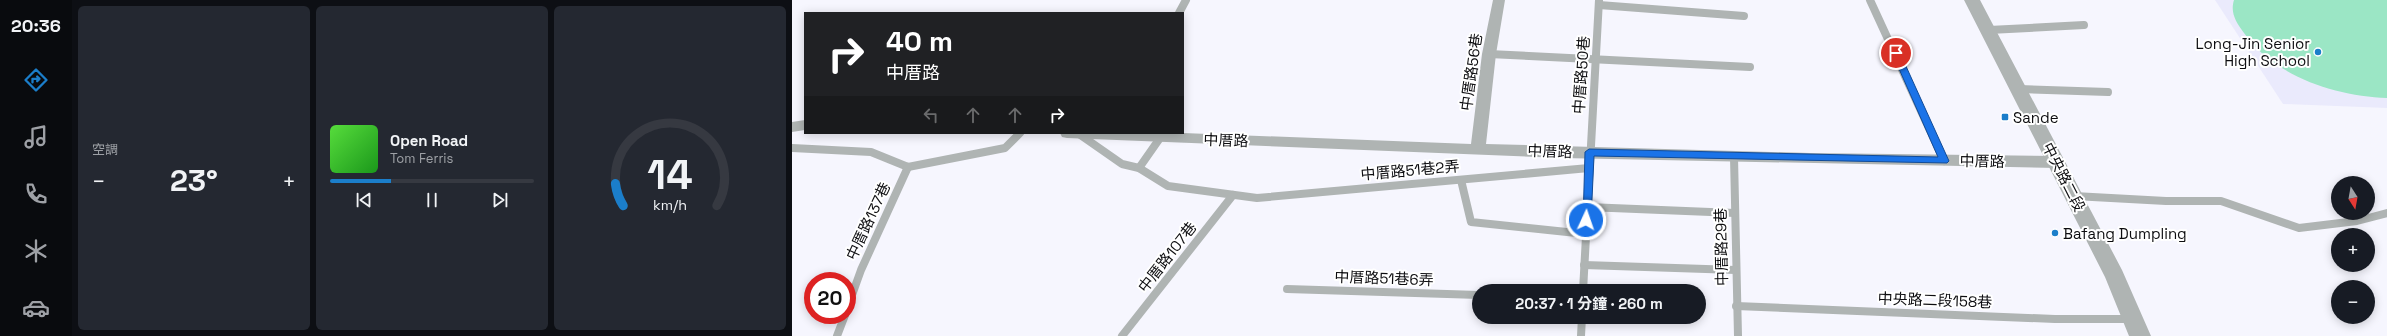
<!DOCTYPE html>
<html lang="zh-TW">
<meta charset="utf-8">
<style>
:root{--surface:#171b24;--page:#242831;--text:#f1f3f6;--muted:#9ea1a6;--line:#363941;--accent:#1b7eca}
body{margin:0;font-family:"Space Grotesk","Noto Sans TC",sans-serif;background:var(--page);color:var(--text);height:100vh;display:flex;flex-direction:column;font-size:15px;white-space:nowrap}
*{box-sizing:border-box;margin:0}
p{font-size:13px;color:var(--muted)}
.icon{flex:none;width:22px;height:22px;fill:none;stroke:currentColor;stroke-width:2;stroke-linecap:round;stroke-linejoin:round}
.map{position:relative;flex:1;overflow:hidden}
.sheet{display:flex;flex-direction:column;gap:6px;padding:6px;background:#0d0f14;width:720px}
.sheet>*{flex:none}
.banner{position:absolute;left:12px;top:12px;width:380px;height:122px;border-radius:0px;box-shadow:0 2px 10px #0003;background:#202124;color:#fff;overflow:hidden}
.needle{width:26px;rotate:169deg}
.buttons{position:absolute;left:1539px;top:176px;display:grid;gap:8px}
.buttons a{display:grid;place-items:center;width:44px;height:44px;border-radius:50%;background:var(--surface);box-shadow:0 2px 10px #0003;font-size:20px}
.speed{position:absolute;left:12px;top:272px;display:flex;gap:8px;font-size:20px;font-weight:700;text-align:center}
.speed>*{display:grid;place-content:center;width:52px;height:52px;border-radius:50%;background:var(--surface);box-shadow:0 2px 10px #0003;line-height:1}
.speed .limit{border:6px solid #d22;background:#fff;color:#111}
.pin{position:absolute;display:grid;place-items:center;width:34px;height:34px;color:#fff;margin:-17px;border:2px solid #fff;border-radius:50%;box-shadow:0 1px 4px #0007}
.me{position:absolute;width:44px;margin:-22px;rotate:3deg;stroke-linejoin:round;filter:drop-shadow(0 0 3px #0008)}
.turn{display:flex;align-items:center;gap:14px;height:84px;padding:0 16px;font-size:18px}
.turn .icon{width:52px;height:52px;stroke-width:2.5}
.turn b{display:block;font-size:28px;line-height:34px}
.lanes{display:flex;align-items:center;height:38px;padding:0 16px;background:#0003;justify-content:center;gap:20px;direction:ltr}
.lanes .off{opacity:.35}
.big{font-size:30px;font-weight:700;line-height:1.1}
.sheet .widget{flex:1;display:flex;flex-direction:column;justify-content:center;gap:6px;min-width:0;padding:0 14px;border-radius:6px;background:var(--page)}
.sheet .dial{align-items:center;gap:0}
.dial svg{height:104px;overflow:visible;fill:none;stroke:var(--line);stroke-width:7;stroke-linecap:round;text-anchor:middle}
.dial text{fill:var(--text);stroke:none}
.song{display:flex;align-items:center;gap:12px}
.cover{width:48px;height:48px;border-radius:6px;background:linear-gradient(135deg,hsl(110 70% 55%),hsl(120 70% 35%))}
.played{height:4px;border-radius:2px;background:linear-gradient(90deg,var(--accent) 30%,var(--line) 30%)}
.keys{display:flex;justify-content:space-around;direction:ltr}
.heat{display:flex;justify-content:space-between;align-items:center;font-size:22px;direction:ltr}
.sheet .tiles{flex:1;display:grid;gap:6px;grid-template-columns:repeat(3,1fr)}
.trip{position:absolute;left:680px;top:284px;width:234px;height:40px;border-radius:20px;background:var(--surface);box-shadow:0 2px 10px #0003;font-weight:700;line-height:40px;text-align:center}
main{display:flex;flex:1;min-height:0}
.tab-bar{display:flex;flex-direction:column;width:72px;justify-content:space-around;align-items:center;background:#090b0e;color:var(--muted)}
.tab-bar .icon{width:28px;height:28px}
.tab-bar .current{color:var(--accent)}
.tab-bar b{font-size:18px;color:var(--text)}
.map>svg:first-child{display:block}
.built{fill:#eaeafc}
.green{fill:#9be6c5}
.lines{fill:none;stroke-linecap:round;stroke-linejoin:round}
.service{stroke:#afb4b3;stroke-width:8}
.minor{fill:#afb4b3;fill-rule:evenodd}
.tertiary{fill:#afb4b3;fill-rule:evenodd}
.route{fill:#1a73e8;stroke:#114b97}
.poi-dot{fill:#1b7eca;stroke:#fff;stroke-width:1.5}
.labels{text-anchor:middle;dominant-baseline:central;stroke-width:4;stroke-linejoin:round;paint-order:stroke}
.poi-label{font-size:15px;fill:#0d0d10;stroke:#fff;text-anchor:start}
.street-label{font-size:15px;fill:#0d0d10;stroke:#fff}
</style>
<main>
<nav class="tab-bar">
<b>20:36</b>
<svg class="icon current" aria-label="directions" viewBox="0 0 24 24"><path d="M12 3l9 9-9 9-9-9zM9 14v-3h6M13 9l2 2-2 2"/></svg>
<svg class="icon" aria-label="music" viewBox="0 0 24 24"><path d="M9 18V5l10-2v13"/><circle cx="6" cy="18" r="3"/><circle cx="16" cy="16" r="3"/></svg>
<svg class="icon" aria-label="phone" viewBox="0 0 24 24"><path d="M5 4h4l2 5-3 2q2 4 5 5l2-3 5 2v4C11 20 4 13 5 4z"/></svg>
<svg class="icon" aria-label="climate" viewBox="0 0 24 24"><path d="M12 3v18M4 7l16 10M4 17L20 7"/></svg>
<svg class="icon" aria-label="car" viewBox="0 0 24 24"><path d="M5 17H2v-5l4-1 3-4h7l3 4 3 1v5h-3M9 17h6M6 11h13"/><circle cx="7" cy="17" r="2"/><circle cx="17" cy="17" r="2"/></svg>
</nav>
<section class="sheet">
<div class="tiles">
<div class="widget"><p>空調</p>
<div class="heat"><a>−</a><b class="big">23°</b><a>+</a></div>
</div>
<div class="widget">
<div class="song"><i class="cover"></i><div><b>Open Road</b><p>Tom Ferris</p></div></div>
<div class="played"></div>
<div class="keys"><svg class="icon" aria-label="previous" viewBox="0 0 24 24"><path d="M18 5L8 12l10 7zM5 5v14"/></svg><svg class="icon" aria-label="pause" viewBox="0 0 24 24"><path d="M8 5v14M16 5v14"/></svg><svg class="icon" aria-label="next" viewBox="0 0 24 24"><path d="M6 5l10 7-10 7zM19 5v14"/></svg></div>
</div>
<div class="widget dial"><svg viewBox="0 0 100 80">
<path d="M14 69A42 42 0 1 1 86 69"/>
<path d="M14 69A42 42 0 0 1 8 52" stroke="#1b7eca"/>
<text x="50" y="56" font-size="32" font-weight="700">14</text>
<text x="50" y="72" font-size="11">km/h</text>
</svg></div>
</div>
</section>
<div class="map">
<svg width="1595" height="336" viewBox="0 0 1595 336">
<rect width="100%" height="100%" fill="#f6f6fe"/>
<!-- built -->
<path class="built" d="M1423 0H1595V108L1491 104Z"/>
<!-- green -->
<path class="green" d="M1442 0H1595V98C1544 96 1483 77 1452 33 1444 22 1438 13 1442 0Z"/>
<g class="lines">
<!-- service -->
<g class="service">
<path d="M1078 0 1152 161"/>
<path d="M807 5 952 16"/>
<path d="M387 13 394 0"/>
<path d="M1197 30 1292 25"/>
<path d="M697 54 958 67"/>
<path d="M1227 89 1316 92"/>
<path d="M287 134 330 164 347 168 376 186 465 198 797 168"/>
<path d="M0 148 79 152 116 167 213 148 228 133"/>
<path d="M942 157 946 336"/>
<path d="M347 168 368 138"/>
<path d="M669 180 679 222 794 234"/>
<path d="M1282 196 1374 201H1429L1507 228 1565 221 1595 213"/>
<path d="M795 207 943 213"/>
<path d="M792 265 944 270"/>
<path d="M495 289 687 295"/>
<path d="M791 291 807 0"/>
<path d="M944 306 1263 319H1340"/>
<path d="M55 309 69 270 116 167"/>
<path d="M45 336 53 315"/>
<path d="M330 336 441 195"/>
<path d="M789 336 790 317"/>
</g>
<!-- minor -->
<g class="minor">
<path d="M701 0H713L704 54 694 144 1018 153 1265 156 1270 158 1272 162 1270 166 1265 168 770 158 275 138 270 137 268 133H391L679 144 690 54Z"/>
<path d="M13 120V130L0 132V122Z"/>
</g>
<!-- tertiary -->
<path class="tertiary" d="M1172 0H1188L1330 270 1359 336H1337L1313 277Z"/>
</g>
<!-- route -->
<path class="route" d="M1101 51 1108 53 1157 161 1155 163 802 156 799 220 794 224 791 223 793 152 797 149 1146 157 1100 53Z"/>
<!-- markers -->
<g class="poi-dot">
<circle cx="1526" cy="52" r="4"/>
<rect x="1209" y="113" width="8" height="8" rx="2"/>
<circle cx="1263" cy="233" r="4"/>
</g>
<g class="labels">
<!-- poi labels -->
<g class="poi-label">
<text x="1518" y="43" text-anchor="end">Long-Jin Senior<tspan x="1518" dy="17">High School</tspan></text>
<text x="1221" y="117">Sande</text>
<text x="1271" y="233">Bafang Dumpling</text>
</g>
<!-- street labels -->
<g class="street-label">
<text transform="translate(679 72) rotate(-82)">中厝路56巷</text>
<text transform="translate(789 75) rotate(-86)">中厝路50巷</text>
<text transform="translate(434 140) rotate(2)">中厝路</text>
<text transform="translate(758 151) rotate(2)">中厝路</text>
<text transform="translate(1190 161) rotate(1)">中厝路</text>
<text transform="translate(618 170) rotate(-5)">中厝路51巷2弄</text>
<text transform="translate(1272 177) rotate(63)">中央路二段</text>
<text transform="translate(76 221) rotate(-65)">中厝路137巷</text>
<text transform="translate(929 247) rotate(-91)">中厝路29巷</text>
<text transform="translate(375 257) rotate(-52)">中厝路107巷</text>
<text transform="translate(592 278) rotate(2)">中厝路51巷6弄</text>
<text transform="translate(1143 300) rotate(2)">中央路二段158巷</text>
</g>
</g>
</svg>
<div class="buttons">
<a><svg class="needle" viewBox="-14 -14 28 28"><path d="M0-13l5 13h-10z" fill="#e53935"/><path d="M0 13l5-13h-10z" fill="#9ea1a6"/></svg></a>
<a>+</a>
<a>−</a>
</div>
<div class="speed"><div class="limit">20</div></div>
<div class="pin" style="left:1104px;top:53px;background:#d93025"><svg class="icon" aria-label="arrive" viewBox="0 0 24 24"><path d="M6 21V4h12l-3 4 3 4H6"/></svg></div>
<svg class="me" style="left:794px;top:220px" viewBox="-20 -20 40 40"><circle r="17" fill="#1a73e8" stroke="#fff" stroke-width="3"/><path d="M0-11L8 9 0 5-8 9z" fill="#fff"/></svg>
<div class="trip">20:37 · 1 分鐘 · 260 m</div>
<div class="banner">
<div class="turn"><svg class="icon" aria-label="right" viewBox="0 0 24 24"><path d="M7 20v-9h11M14 6l5 5-5 5"/></svg><div><b>40 m</b>中厝路</div></div>
<div class="lanes"><svg class="icon off" aria-label="left" viewBox="0 0 24 24"><path d="M17 20v-9H6M10 6l-5 5 5 5"/></svg><svg class="icon off" aria-label="ahead" viewBox="0 0 24 24"><path d="M12 20V5M6 11l6-6 6 6"/></svg><svg class="icon off" aria-label="ahead" viewBox="0 0 24 24"><path d="M12 20V5M6 11l6-6 6 6"/></svg><svg class="icon" aria-label="right" viewBox="0 0 24 24"><path d="M7 20v-9h11M14 6l5 5-5 5"/></svg></div>
</div>
</div>
</main>
